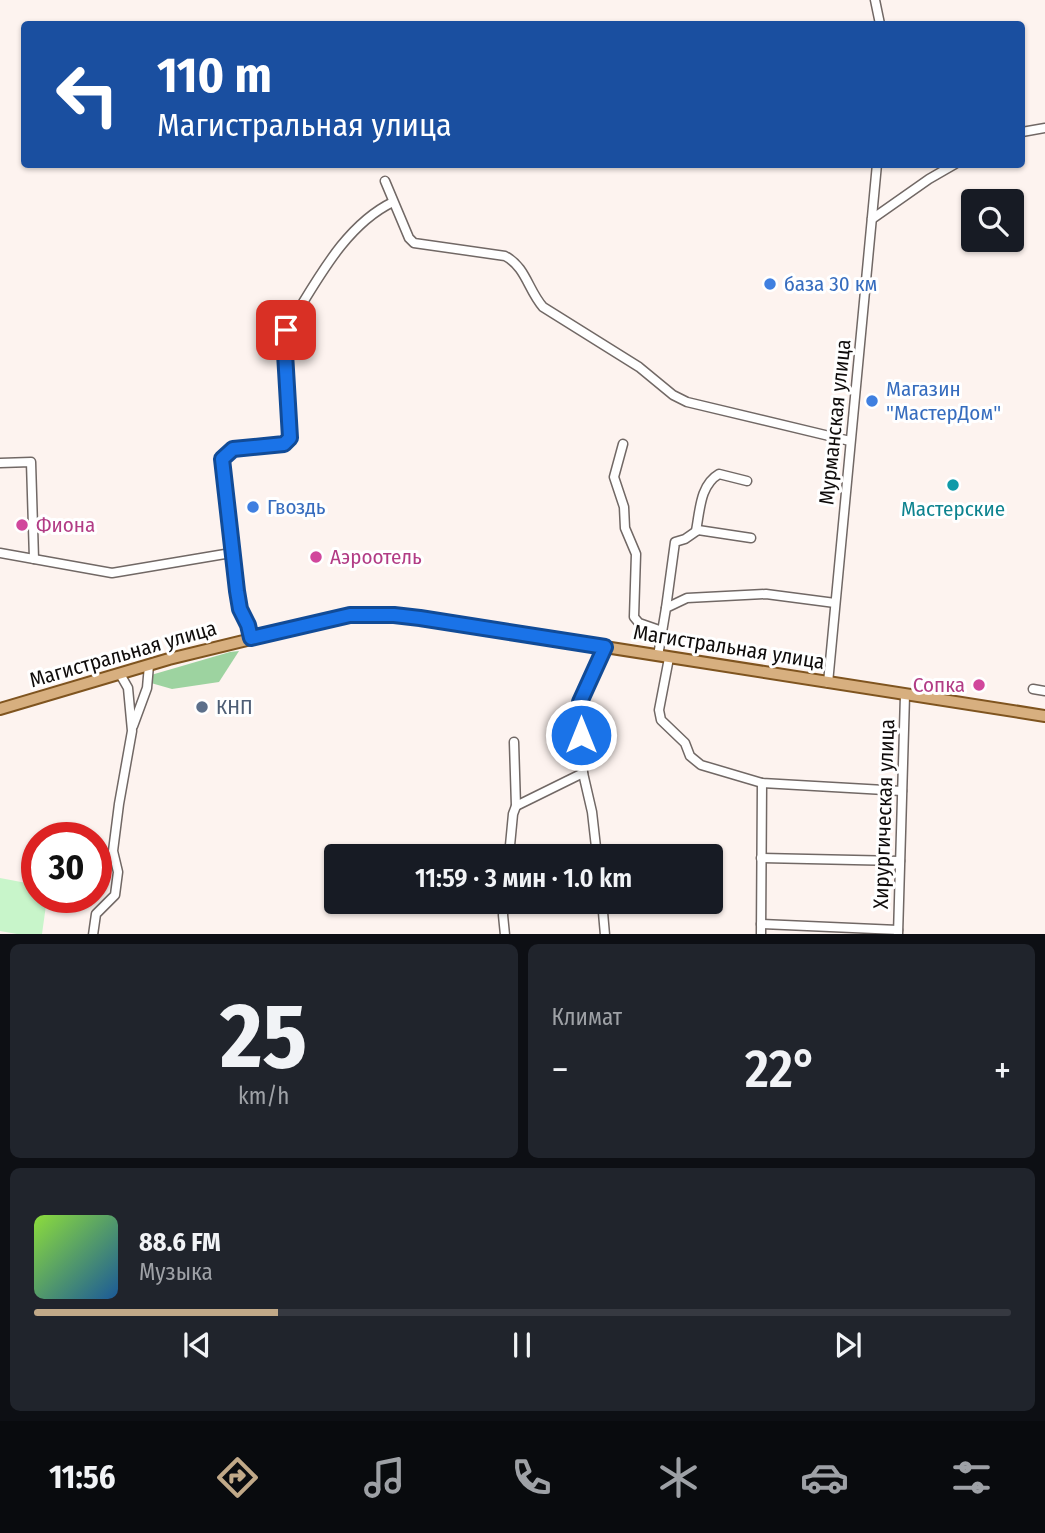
<!DOCTYPE html>
<html lang="ru">
<meta charset="utf-8">
<style>
:root{--surface:#171b24;--page:#20242c;--text:#f1f3f6;--muted:#9ea1a6;--line:#363941;--accent:#c1a988}
body{margin:0;font-family:"Fira Sans Condensed",sans-serif;background:var(--page);color:var(--text);height:100vh;display:flex;flex-direction:column;font-size:26px;white-space:nowrap}
*{box-sizing:border-box;margin:0}
p{font-size:23px;color:var(--muted)}
.icon{flex:none;width:38px;height:38px;fill:none;stroke:currentColor;stroke-width:2;stroke-linecap:round;stroke-linejoin:round}
.map{position:relative;height:934px;overflow:hidden}
.side{display:flex;flex-direction:column;gap:10px;padding:10px;background:#0d0f14;flex:1}
.side>*{flex:none}
.top-card{position:absolute;left:21px;top:21px;width:1004px;height:147px;border-radius:7px;box-shadow:0 2px 5px #0004;background:#1a4fa0;color:#fff;overflow:hidden}
.fabs{position:absolute;left:961px;top:189px;display:grid;gap:14px}
.fabs a{display:grid;place-items:center;width:63px;height:63px;border-radius:7px;background:var(--surface);box-shadow:0 2px 5px #0004;font-size:35px}
.speed{position:absolute;left:21px;top:822px;display:flex;gap:14px;font-size:35px;font-weight:700;text-align:center}
.speed>*{display:grid;place-content:center;width:91px;height:91px;border-radius:50%;background:var(--surface);box-shadow:0 2px 5px #0004;line-height:1}
.speed .limit{border:10px solid #d22;background:#fff;color:#111}
.pin{position:absolute;display:grid;place-items:center;width:60px;height:60px;color:#fff;margin:-30px;border-radius:14px;box-shadow:0 4px 10px #0006}
.me{position:absolute;width:77px;margin:-38px;rotate:0deg;stroke-linejoin:round;filter:drop-shadow(0 0 5px #0008)}
.turn{display:flex;align-items:center;gap:24px;height:147px;padding:0 21px;font-size:32px}
.turn .icon{width:91px;height:91px;stroke-width:2.5}
.turn b{display:block;font-size:49px;line-height:60px}
.big{font-size:52px;font-weight:600;line-height:1.1}
.side .tile{flex:1;display:flex;flex-direction:column;justify-content:center;gap:10px;min-width:0;padding:0 24px;border-radius:10px;background:var(--page)}
.side .dial{align-items:center;gap:0}
.dial b{font-size:91px;line-height:1}
.song{display:flex;align-items:center;gap:21px}
.cover{width:84px;height:84px;border-radius:10px;background:linear-gradient(135deg,hsl(90 70% 55%),hsl(210 70% 35%))}
.played{height:7px;border-radius:4px;background:linear-gradient(90deg,var(--accent) 25%,var(--line) 25%)}
.keys{display:flex;justify-content:space-around;direction:ltr}
.heat{display:flex;justify-content:space-between;align-items:center;font-size:38px;direction:ltr}
.side .tiles{flex:1;display:grid;gap:10px;grid-template-columns:1fr 1fr}
.tile:last-child{grid-column:span 2}
.trip{position:absolute;left:324px;top:844px;width:399px;height:70px;border-radius:7px;background:var(--surface);box-shadow:0 2px 5px #0004;font-weight:600;line-height:70px;text-align:center}
.tab-bar{display:flex;height:112px;justify-content:space-around;align-items:center;background:#090b0e;color:var(--muted)}
.tab-bar .icon{width:49px;height:49px}
.tab-bar .active{color:var(--accent)}
.tab-bar b{font-size:32px;color:var(--text)}
.map>svg:first-child{display:block}
.green{fill:#c8f5ca}
.forest{fill:#9dd3a0}
.lines{fill:none;stroke-linecap:round;stroke-linejoin:round}
.minor-casing{stroke:#716865;stroke-width:11}
.major-casing{stroke:#7f541f;stroke-width:14}
.minor{stroke:#fff;stroke-width:8}
.major{stroke:#d7af7f;stroke-width:10}
.route-casing{stroke:#114b97;stroke-width:18}
.route{stroke:#1a73e8;stroke-width:12}
.shop-dot{fill:#3f7fe0;stroke:#fff;stroke-width:2.5}
.culture-dot{fill:#0f9aa8;stroke:#fff;stroke-width:2.5}
.hotel-dot{fill:#d1479c;stroke:#fff;stroke-width:2.5}
.service-dot{fill:#5c6f8a;stroke:#fff;stroke-width:2.5}
.labels{text-anchor:middle;dominant-baseline:central;stroke-width:6;stroke-linejoin:round;paint-order:stroke}
.shop-label{font-size:21px;fill:#366cbe;stroke:#fff;text-anchor:start}
.street-label{font-size:21px;fill:#0f0c0b;stroke:#fff}
.culture-label{font-size:21px;fill:#0d838f;stroke:#fff}
.hotel-label{font-size:21px;fill:#b23c85;stroke:#fff;text-anchor:start}
.service-label{font-size:21px;fill:#4e5e75;stroke:#fff;text-anchor:start}
</style>
<div class="map">
<svg width="1045" height="935" viewBox="0 0 1045 935">
<rect width="100%" height="100%" fill="#fdf3ef"/>
<!-- green -->
<path class="green" d="M0 878 37 885V898H47L42 934H17L0 931Z"/>
<!-- forest -->
<path class="forest" d="M239 651 219 682 172 689 151 683V675L230 652Z"/>
<g class="lines">
<defs>
<g id="minor">
<path d="M875 0 880 24"/>
<path d="M1022 132 1045 128"/>
<path d="M385 181 409 238 414 243 505 256C526 267 528 290 543 307L639 367 673 395 687 402 850 441"/>
<path d="M872 219 929 179 955 164"/>
<path d="M623 444 614 477 624 507 625 528 636 554 634 617 639 623 662 631"/>
<path d="M0 463 31 462 34 559"/>
<path d="M696 531C700 510 700 485 719 474L747 481"/>
<path d="M0 553 112 573 231 553"/>
<path d="M666 608 675 542 685 539 698 530 751 538"/>
<path d="M251 638C249 627 242 618 239 607 227 561 227 507 222 459L233 449 284 444 290 435 284 336 286 330C315 285 343 226 393 202"/>
<path d="M658 656 666 608 687 598 766 594 835 603"/>
<path d="M669 658 659 710 661 720 685 743 690 756 701 765 762 783 902 791"/>
<path d="M828 683 877 164"/>
<path d="M1033 689 1045 691"/>
<path d="M133 726 147 688 149 665"/>
<path d="M516 806 583 773"/>
<path d="M509 856 513 814 516 806 514 742"/>
<path d="M597 856 592 812 583 773 580 702 605 647"/>
<path d="M761 858 900 861"/>
<path d="M504 901 503 915 505 935"/>
<path d="M602 901 605 935"/>
<path d="M761 924 898 930"/>
<path d="M93 935 96 914 115 895 118 872 113 851 119 804 132 731 128 688 120 674"/>
<path d="M761 935 762 783"/>
<path d="M898 935 905 695"/>
</g>
<path id="major" d="M0 709 169 659 350 615H394L420 618 1045 716"/>
</defs>
<!-- minor casing -->
<use href="#minor" class="minor-casing"/>
<!-- major casing -->
<use href="#major" class="major-casing"/>
<!-- minor -->
<use href="#minor" class="minor"/>
<!-- major -->
<use href="#major" class="major"/>
</g>
<g class="lines">
<defs>
<path id="route" d="M286 330 284 336 290 438 284 444 233 449 222 459 237 591 240 609 248 625 251 638 350 615H394L420 618 605 647 580 702 581 735"/>
</defs>
<!-- route casing -->
<use href="#route" class="route-casing"/>
<!-- route -->
<use href="#route" class="route"/>
</g>
<!-- markers -->
<g class="shop-dot">
<circle cx="770" cy="284" r="7"/>
<circle cx="872" cy="401" r="7"/>
<circle cx="253" cy="507" r="7"/>
</g>
<circle class="culture-dot" cx="953" cy="485" r="7"/>
<g class="hotel-dot">
<circle cx="22" cy="525" r="7"/>
<circle cx="316" cy="557" r="7"/>
<circle cx="979" cy="685" r="7"/>
</g>
<circle class="service-dot" cx="202" cy="707" r="7"/>
<g class="labels">
<!-- shop labels -->
<g class="shop-label">
<text x="784" y="284">база 30 км</text>
<text x="886" y="389">Магазин<tspan x="886" dy="24">"МастерДом"</tspan></text>
<text x="267" y="507">Гвоздь</text>
</g>
<!-- street labels -->
<g class="street-label">
<text transform="translate(835 422) rotate(-84)">Мурманская улица</text>
<text transform="translate(729 647) rotate(9)">Магистральная улица</text>
<text transform="translate(123 654) rotate(-16)">Магистральная улица</text>
<text transform="translate(884 814) rotate(-88)">Хирургическая улица</text>
</g>
<!-- culture labels -->
<g class="culture-label">
<text x="953" y="509">Мастерские</text>
</g>
<!-- hotel labels -->
<g class="hotel-label">
<text x="36" y="525">Фиона</text>
<text x="330" y="557">Аэроотель</text>
<text x="965" y="685" text-anchor="end">Сопка</text>
</g>
<!-- service labels -->
<g class="service-label">
<text x="216" y="707">КНП</text>
</g>
</g>
</svg>
<div class="fabs">
<a><svg class="icon" aria-label="search" viewBox="0 0 24 24"><circle cx="10" cy="10" r="6"/><path d="M15 15l6 6"/></svg></a>
</div>
<div class="speed"><div class="limit">30</div></div>
<div class="pin" style="left:286px;top:330px;background:#d93025"><svg class="icon" aria-label="arrive" viewBox="0 0 24 24"><path d="M6 21V4h12l-3 4 3 4H6"/></svg></div>
<svg class="me" style="left:581px;top:735px" viewBox="-20 -20 40 40"><circle r="17" fill="#1a73e8" stroke="#fff" stroke-width="3"/><path d="M0-11L8 9 0 5-8 9z" fill="#fff"/></svg>
<div class="trip">11:59 · 3 мин · 1.0 km</div>
<div class="top-card">
<div class="turn"><svg class="icon" aria-label="left" viewBox="0 0 24 24"><path d="M17 20v-9H6M10 6l-5 5 5 5"/></svg><div><b>110 m</b>Магистральная улица</div></div>
</div>
</div>
<section class="side">
<div class="tiles">
<div class="tile dial"><b>25</b><p>km/h</p></div>
<div class="tile"><p>Климат</p>
<div class="heat"><a>−</a><b class="big">22°</b><a>+</a></div>
</div>
<div class="tile">
<div class="song"><i class="cover"></i><div><b>88.6 FM</b><p>Музыка</p></div></div>
<div class="played"></div>
<div class="keys"><svg class="icon" aria-label="previous" viewBox="0 0 24 24"><path d="M18 5L8 12l10 7zM5 5v14"/></svg><svg class="icon" aria-label="pause" viewBox="0 0 24 24"><path d="M8 5v14M16 5v14"/></svg><svg class="icon" aria-label="next" viewBox="0 0 24 24"><path d="M6 5l10 7-10 7zM19 5v14"/></svg></div>
</div>
</div>
</section>
<nav class="tab-bar">
<b>11:56</b>
<svg class="icon active" aria-label="directions" viewBox="0 0 24 24"><path d="M12 3l9 9-9 9-9-9zM9 14v-3h6M13 9l2 2-2 2"/></svg>
<svg class="icon" aria-label="music" viewBox="0 0 24 24"><path d="M9 18V5l10-2v13"/><circle cx="6" cy="18" r="3"/><circle cx="16" cy="16" r="3"/></svg>
<svg class="icon" aria-label="phone" viewBox="0 0 24 24"><path d="M5 4h4l2 5-3 2q2 4 5 5l2-3 5 2v4C11 20 4 13 5 4z"/></svg>
<svg class="icon" aria-label="climate" viewBox="0 0 24 24"><path d="M12 3v18M4 7l16 10M4 17L20 7"/></svg>
<svg class="icon" aria-label="car" viewBox="0 0 24 24"><path d="M5 17H2v-5l4-1 3-4h7l3 4 3 1v5h-3M9 17h6M6 11h13"/><circle cx="7" cy="17" r="2"/><circle cx="17" cy="17" r="2"/></svg>
<svg class="icon" aria-label="filters" viewBox="0 0 24 24"><path d="M4 7h16M4 17h16"/><circle cx="9" cy="7" r="2"/><circle cx="15" cy="17" r="2"/></svg>
</nav>
